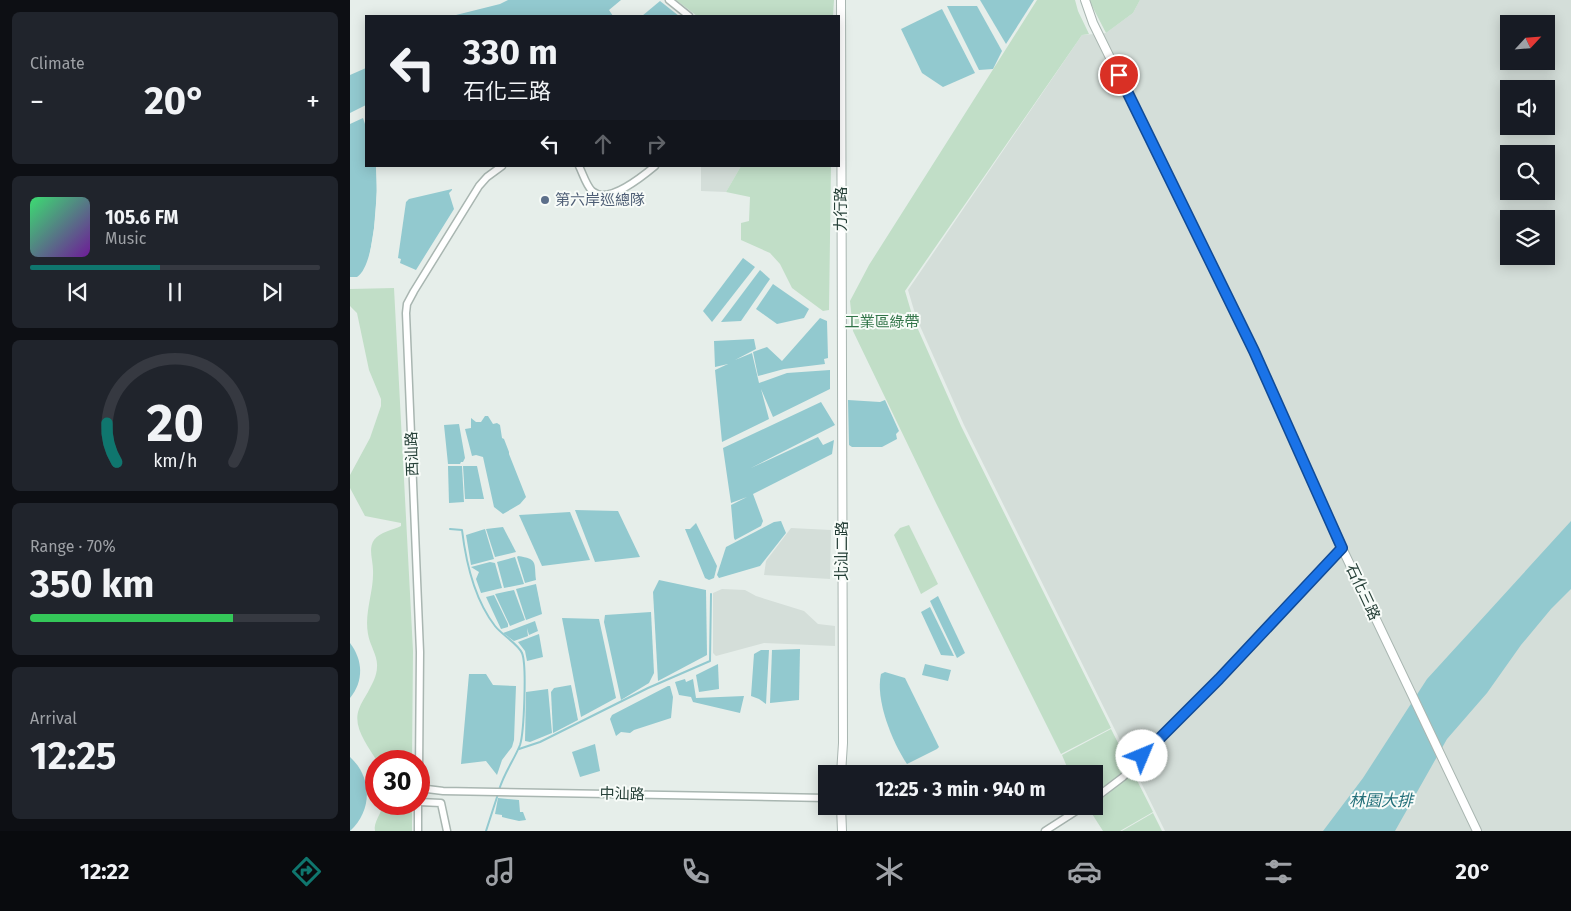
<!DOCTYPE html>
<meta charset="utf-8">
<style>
:root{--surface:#171b24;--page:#20242c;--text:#f1f3f6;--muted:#9ea1a6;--line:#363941;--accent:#0f766e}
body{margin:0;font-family:"Fira Sans","Noto Sans TC",sans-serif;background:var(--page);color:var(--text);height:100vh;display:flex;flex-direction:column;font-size:19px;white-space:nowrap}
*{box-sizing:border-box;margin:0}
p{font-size:16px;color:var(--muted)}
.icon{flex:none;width:28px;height:28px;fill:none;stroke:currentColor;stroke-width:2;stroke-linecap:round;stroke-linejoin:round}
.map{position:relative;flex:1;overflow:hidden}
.side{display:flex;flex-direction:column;gap:12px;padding:12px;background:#0d0f14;width:350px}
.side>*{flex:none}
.banner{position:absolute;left:15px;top:15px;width:475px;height:152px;border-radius:0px;box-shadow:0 2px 12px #0003;background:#171b24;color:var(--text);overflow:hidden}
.needle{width:32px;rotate:64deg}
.buttons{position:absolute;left:1150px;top:15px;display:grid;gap:10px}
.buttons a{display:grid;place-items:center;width:55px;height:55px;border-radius:0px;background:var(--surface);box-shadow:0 2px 12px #0003;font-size:25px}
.speed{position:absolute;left:15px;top:750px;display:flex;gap:10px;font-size:25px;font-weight:700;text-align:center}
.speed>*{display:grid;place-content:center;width:65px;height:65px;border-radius:50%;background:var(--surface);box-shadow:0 2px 12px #0003;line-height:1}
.speed .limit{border:8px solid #d22;background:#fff;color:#111}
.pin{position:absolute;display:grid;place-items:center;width:42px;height:42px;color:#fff;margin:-21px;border:2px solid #fff;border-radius:50%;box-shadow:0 1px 5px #0007}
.me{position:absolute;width:55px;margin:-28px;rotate:45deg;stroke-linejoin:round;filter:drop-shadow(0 0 4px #0008)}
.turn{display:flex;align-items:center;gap:18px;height:105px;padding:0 15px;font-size:22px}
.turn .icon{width:65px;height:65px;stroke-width:2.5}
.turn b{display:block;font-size:35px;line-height:42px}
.lanes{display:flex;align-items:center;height:48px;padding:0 15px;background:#0003;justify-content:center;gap:25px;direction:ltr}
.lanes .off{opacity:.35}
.big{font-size:38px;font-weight:700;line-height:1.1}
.side .tile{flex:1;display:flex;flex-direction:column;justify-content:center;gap:8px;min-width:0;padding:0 18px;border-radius:8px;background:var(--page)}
.side .dial{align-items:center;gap:0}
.dial svg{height:130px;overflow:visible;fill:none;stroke:var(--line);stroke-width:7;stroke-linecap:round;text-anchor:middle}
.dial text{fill:var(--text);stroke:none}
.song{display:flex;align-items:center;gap:15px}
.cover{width:60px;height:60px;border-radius:8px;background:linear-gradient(135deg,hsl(140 70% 55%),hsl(280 70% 35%))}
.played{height:5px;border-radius:2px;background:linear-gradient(90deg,var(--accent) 45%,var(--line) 45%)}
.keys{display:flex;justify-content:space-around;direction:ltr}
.heat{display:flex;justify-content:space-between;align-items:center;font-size:28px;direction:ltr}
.charge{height:8px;border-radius:4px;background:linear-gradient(90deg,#34c759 70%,var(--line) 0)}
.trip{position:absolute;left:468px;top:765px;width:285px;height:50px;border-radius:0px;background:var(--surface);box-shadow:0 2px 12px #0003;font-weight:700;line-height:50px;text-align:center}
.dock{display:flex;height:80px;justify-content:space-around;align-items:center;background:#090b0e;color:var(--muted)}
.dock .icon{width:35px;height:35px}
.dock .on{color:var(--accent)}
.dock b{font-size:22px;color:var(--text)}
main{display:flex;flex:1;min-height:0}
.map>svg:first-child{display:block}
.built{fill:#d4ded9;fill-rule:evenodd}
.green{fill:#c1dec7}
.water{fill:#92c9cf}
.pier{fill:#e6eeea}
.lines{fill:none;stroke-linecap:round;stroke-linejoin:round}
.stream{stroke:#92c9cf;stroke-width:2}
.minor-casing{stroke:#a9b6b1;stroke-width:9}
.tertiary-casing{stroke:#a9b6b1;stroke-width:10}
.minor{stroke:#fff;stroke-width:6}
.tertiary{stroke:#fff;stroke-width:8}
.route-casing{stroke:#114b97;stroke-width:12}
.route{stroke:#1a73e8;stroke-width:9}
.service-dot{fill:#5c6f8a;stroke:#f7fbf8;stroke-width:2}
.labels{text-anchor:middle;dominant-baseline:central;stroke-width:4;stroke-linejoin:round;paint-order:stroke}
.service-label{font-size:15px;fill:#4e5e75;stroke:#f7fbf8;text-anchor:start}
.street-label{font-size:15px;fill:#264038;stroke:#f7fbf8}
.park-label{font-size:15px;fill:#327549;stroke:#f7fbf8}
.water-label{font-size:16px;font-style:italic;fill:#226f79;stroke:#f7fbf8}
</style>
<main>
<section class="side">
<div class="tile"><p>Climate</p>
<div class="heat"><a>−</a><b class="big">20°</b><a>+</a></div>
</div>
<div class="tile">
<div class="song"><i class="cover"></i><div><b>105.6 FM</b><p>Music</p></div></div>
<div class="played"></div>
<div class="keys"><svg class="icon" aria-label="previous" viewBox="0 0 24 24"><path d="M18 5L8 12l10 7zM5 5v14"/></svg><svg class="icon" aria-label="pause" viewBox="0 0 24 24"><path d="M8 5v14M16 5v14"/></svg><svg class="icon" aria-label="next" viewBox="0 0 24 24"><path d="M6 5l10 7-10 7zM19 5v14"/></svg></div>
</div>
<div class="tile dial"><svg viewBox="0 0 100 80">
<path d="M14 69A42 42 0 1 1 86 69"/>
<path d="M14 69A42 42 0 0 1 8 45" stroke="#0f766e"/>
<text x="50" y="56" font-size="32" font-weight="700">20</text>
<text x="50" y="72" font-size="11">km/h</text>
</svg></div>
<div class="tile"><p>Range · 70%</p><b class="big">350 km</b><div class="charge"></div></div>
<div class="tile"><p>Arrival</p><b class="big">12:25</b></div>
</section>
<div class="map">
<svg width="1221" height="831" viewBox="0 0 1221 831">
<rect width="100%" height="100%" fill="#e6eeea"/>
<!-- built -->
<g class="built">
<path d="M790 0H1221V831H815L614 425 566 317 558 290 732 35 756 33 783 13ZM1159 24H1196V61H1159ZM1159 89H1196V126H1159ZM1159 154H1196V191H1159ZM1159 219H1196V256H1159Z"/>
<path d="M351 166H391L376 192 351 191Z"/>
<path d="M441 528 481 530 480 579 414 575 416 561Z"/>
<path d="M372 589 395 590 406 596 454 611 468 624 485 626V646L414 643 366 656 363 653V593Z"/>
</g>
<!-- green -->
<g class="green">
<path d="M326 0H484L483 16H347Z"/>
<path d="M687 0H725L728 11 739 34 732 35 555 291 563 318 611 426 761 728 711 754 585 501 503 331 500 301 519 265Z"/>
<path d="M739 0H790L783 13 756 33Z"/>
<path d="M391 166H481L479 310 473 311 442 288 430 264 420 253 391 240V223L399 221 400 197 376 192Z"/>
<path d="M44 288 63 651 62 761H27C18 746 2 727 9 709 11 703 15 697 18 692 22 684 27 676 27 667 28 656 20 646 18 634 14 612 24 592 23 570 23 560 18 549 24 540 30 532 43 530 51 526V523L15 516 0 488V475L20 438 31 406V399L19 370 7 313 0 306V289Z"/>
<path d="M559 525 588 584 571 594 544 535 550 528Z"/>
<path d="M761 729 803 812 770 831H753L737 806H744V774H720L712 755Z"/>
<path d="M33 804H62V831H25C23 822 32 813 33 804Z"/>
<path d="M803 813 812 831H772Z"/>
</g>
<!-- water -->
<g class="water">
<path d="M158 0H271L259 10 263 16H102L150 4Z"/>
<path d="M630 0H684L656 44Z"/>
<path d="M310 1 329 16H292Z"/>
<path d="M597 6H627L652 51 643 69 629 70Z"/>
<path d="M592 9 625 73 593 87 572 73 551 29Z"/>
<path d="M16 68V105L0 113V75Z"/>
<path d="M13 118 16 127V166L26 167C28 189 26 265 7 277H0V124Z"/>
<path d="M102 189V190L99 193 104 209 66 270 50 263 51 259 48 258 56 202 59 199Z"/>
<path d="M393 258 405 267 362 322 353 311Z"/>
<path d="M410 270 420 279 391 321 371 322Z"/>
<path d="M423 284 459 309 454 318 427 324 406 309Z"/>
<path d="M470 318 477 321 478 358 474 359 475 364 434 369 408 376 403 352 417 347 432 361Z"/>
<path d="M404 339 406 349 385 360 402 353 409 383 437 373 480 370V389L423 417 411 389 419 419 372 442 365 370 378 364 365 367 364 341Z"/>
<path d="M498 400 530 402 535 400 549 431 546 434 547 439 532 447H502L499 445Z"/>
<path d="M471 402 485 425 401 468 468 437 473 445 484 440 482 454 403 494 413 521 411 526 385 540 384 538 381 505 397 497 381 503 373 448Z"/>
<path d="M135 416H138L143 424 147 423 150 425 152 438 154 439 159 452V454L176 497 170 504 153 514 144 507 133 457 126 455 122 456 115 429 121 428V418L126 422H131Z"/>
<path d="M109 424 115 458 113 462H111L110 464H98L94 425Z"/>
<path d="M98 466H112L114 502 99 503Z"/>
<path d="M113 466H127L134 499H115Z"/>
<path d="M225 510 268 511 290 557 245 562Z"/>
<path d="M220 512 240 560 192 566 169 515Z"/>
<path d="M431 521 436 533 410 566 369 578 367 575 376 547 424 522Z"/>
<path d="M1221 521V589L1201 609 1171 645 1137 693 1097 739 1045 831H973L1013 778 1077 679Z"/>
<path d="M346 523 367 566 364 578 359 580 355 578 335 529H340Z"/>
<path d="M153 527 166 552 145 557 136 529Z"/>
<path d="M135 529 144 559 121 565 116 535Z"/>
<path d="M168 556C188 559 184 562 186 580L175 583 167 557Z"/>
<path d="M165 557 174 584 154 588 147 562Z"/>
<path d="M140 562 145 563 152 588 131 593 126 579 129 572 121 567Z"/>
<path d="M309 580 356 590 357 655 308 681 303 592Z"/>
<path d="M186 584 192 614 176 620 166 589Z"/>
<path d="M164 590 175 620 160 626 145 594Z"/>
<path d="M144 595 158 624V627L151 629 136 597Z"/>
<path d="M588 596 615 653 607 658 580 601Z"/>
<path d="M580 607 604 656 591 655 571 612Z"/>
<path d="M301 612 304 673 299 683 271 700 254 622 255 615Z"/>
<path d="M212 618 249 619 266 698 231 717Z"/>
<path d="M185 621 188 631 179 635 177 628 178 636 164 641 153 633Z"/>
<path d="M189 634 193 657 177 661 175 651 168 642Z"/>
<path d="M0 643C13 660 14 681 0 698Z"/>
<path d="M450 649 449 700 420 703 422 650Z"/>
<path d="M411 650H419L416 704 409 699 401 696 404 654Z"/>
<path d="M368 664 369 689 349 692 346 675Z"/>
<path d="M575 664 601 670 598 681 572 675Z"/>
<path d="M535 672 555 678 589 747 587 749 557 764C542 742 525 699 531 674Z"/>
<path d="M119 674H136L143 685 166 686 164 740 162 747 152 760 147 775 136 761 111 764Z"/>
<path d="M335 679 336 682 343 679 346 698 394 696 390 713 343 702 341 697 329 695 325 682Z"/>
<path d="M221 685 228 720 203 733 201 692 204 688Z"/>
<path d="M318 686H320L323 697 321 718 284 730 280 733 271 732 266 736 260 719 262 715Z"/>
<path d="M198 689 202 733 180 742 175 741 176 692Z"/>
<path d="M245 744 250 771 230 777 222 752Z"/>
<path d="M0 757C22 777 23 810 0 831Z"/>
<path d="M148 798 169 800 170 812H173L176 820 169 821 152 817V815L145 814Z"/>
</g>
<!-- pier -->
<path class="pier" d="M26 166 29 167 30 191 27 228 21 259H19L24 228 27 191Z"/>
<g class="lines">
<!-- stream -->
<g class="stream">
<path d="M100 529 112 530C116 563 124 599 145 626 152 635 168 644 172 653 177 665 174 733 170 745 164 760 154 773 149 790"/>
<path d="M169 749 190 742 298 688 360 661 361 594"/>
<path d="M136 831 148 794"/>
</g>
<defs>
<g id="minor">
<path d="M319 0 339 16"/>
<path d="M229 166C233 174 236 185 242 191 258 205 293 176 305 166"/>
<path d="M69 772 70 652 56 313 57 304 64 291 129 186 137 177 152 166"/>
<path d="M69 788 93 791 476 798"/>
<path d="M744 799 773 777 869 679 992 548"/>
<path d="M69 802 91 803 97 831"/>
<path d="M68 831V804"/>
<path d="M695 831 734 806"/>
</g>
<g id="tertiary">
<path d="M491 0 493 743 491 774"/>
<path d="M735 0 743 23 904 351 992 548 1127 831"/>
<path d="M491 806 492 831"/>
</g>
</defs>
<!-- minor casing -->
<use href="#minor" class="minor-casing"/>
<!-- tertiary casing -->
<use href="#tertiary" class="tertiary-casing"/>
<!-- minor -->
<use href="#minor" class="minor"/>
<!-- tertiary -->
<use href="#tertiary" class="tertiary"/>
</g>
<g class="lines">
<defs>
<path id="route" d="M769 75 904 351 992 548 869 679 792 756"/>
</defs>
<!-- route casing -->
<use href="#route" class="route-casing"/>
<!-- route -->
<use href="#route" class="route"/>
</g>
<!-- markers -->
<circle class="service-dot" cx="195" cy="200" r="5"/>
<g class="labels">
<!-- service labels -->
<g class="service-label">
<text x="205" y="200">第六岸巡總隊</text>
</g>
<!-- street labels -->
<g class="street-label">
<text transform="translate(491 209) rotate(-90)">力行路</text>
<text transform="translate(62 454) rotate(-92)">西汕路</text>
<text transform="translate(492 551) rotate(-90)">北汕二路</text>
<text transform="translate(1013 592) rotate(65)">石化三路</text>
<text transform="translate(272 794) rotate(1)">中汕路</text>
</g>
<!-- park labels -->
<g class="park-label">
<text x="532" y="322">工業區綠帶</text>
</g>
<!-- water labels -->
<g class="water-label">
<text x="1031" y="800">林園大排</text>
</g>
</g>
</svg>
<div class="buttons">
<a><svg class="needle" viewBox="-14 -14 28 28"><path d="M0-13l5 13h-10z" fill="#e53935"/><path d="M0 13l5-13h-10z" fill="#9ea1a6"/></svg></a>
<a><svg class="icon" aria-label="sound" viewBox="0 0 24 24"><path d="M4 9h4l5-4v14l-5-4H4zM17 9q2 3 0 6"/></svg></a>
<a><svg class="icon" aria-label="search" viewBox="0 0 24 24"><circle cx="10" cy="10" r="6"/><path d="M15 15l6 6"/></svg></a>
<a><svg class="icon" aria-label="layers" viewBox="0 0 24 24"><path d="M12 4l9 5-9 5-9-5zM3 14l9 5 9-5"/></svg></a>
</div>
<div class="speed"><div class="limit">30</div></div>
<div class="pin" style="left:769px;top:75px;background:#d93025"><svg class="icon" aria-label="arrive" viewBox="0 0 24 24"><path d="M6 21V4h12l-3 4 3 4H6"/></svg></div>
<svg class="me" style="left:792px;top:756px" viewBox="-20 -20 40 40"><circle r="19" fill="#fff"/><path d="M0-13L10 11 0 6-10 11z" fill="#1a73e8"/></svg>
<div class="trip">12:25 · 3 min · 940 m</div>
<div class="banner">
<div class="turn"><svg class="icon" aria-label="left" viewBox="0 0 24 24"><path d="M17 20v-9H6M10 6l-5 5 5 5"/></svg><div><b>330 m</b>石化三路</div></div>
<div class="lanes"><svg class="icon" aria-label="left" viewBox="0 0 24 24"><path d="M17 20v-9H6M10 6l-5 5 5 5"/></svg><svg class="icon off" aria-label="ahead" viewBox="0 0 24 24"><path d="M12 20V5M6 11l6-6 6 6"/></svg><svg class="icon off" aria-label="right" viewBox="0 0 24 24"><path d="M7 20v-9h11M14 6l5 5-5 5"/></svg></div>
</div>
</div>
</main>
<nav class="dock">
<b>12:22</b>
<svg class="icon on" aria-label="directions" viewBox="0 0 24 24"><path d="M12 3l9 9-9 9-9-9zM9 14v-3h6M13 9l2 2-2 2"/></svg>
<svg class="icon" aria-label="music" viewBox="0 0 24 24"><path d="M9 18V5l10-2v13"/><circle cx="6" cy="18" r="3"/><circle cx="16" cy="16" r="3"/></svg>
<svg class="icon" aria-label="phone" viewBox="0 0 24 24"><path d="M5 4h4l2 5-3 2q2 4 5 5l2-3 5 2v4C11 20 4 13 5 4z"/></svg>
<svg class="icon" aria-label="climate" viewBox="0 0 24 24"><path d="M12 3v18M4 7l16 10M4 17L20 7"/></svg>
<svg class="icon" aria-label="car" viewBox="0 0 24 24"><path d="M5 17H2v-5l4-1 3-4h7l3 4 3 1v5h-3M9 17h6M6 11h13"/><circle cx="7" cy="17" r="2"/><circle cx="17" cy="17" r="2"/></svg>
<svg class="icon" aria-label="filters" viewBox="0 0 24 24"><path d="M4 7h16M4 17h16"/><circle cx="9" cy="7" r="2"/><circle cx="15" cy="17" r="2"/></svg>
<b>20°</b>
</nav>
